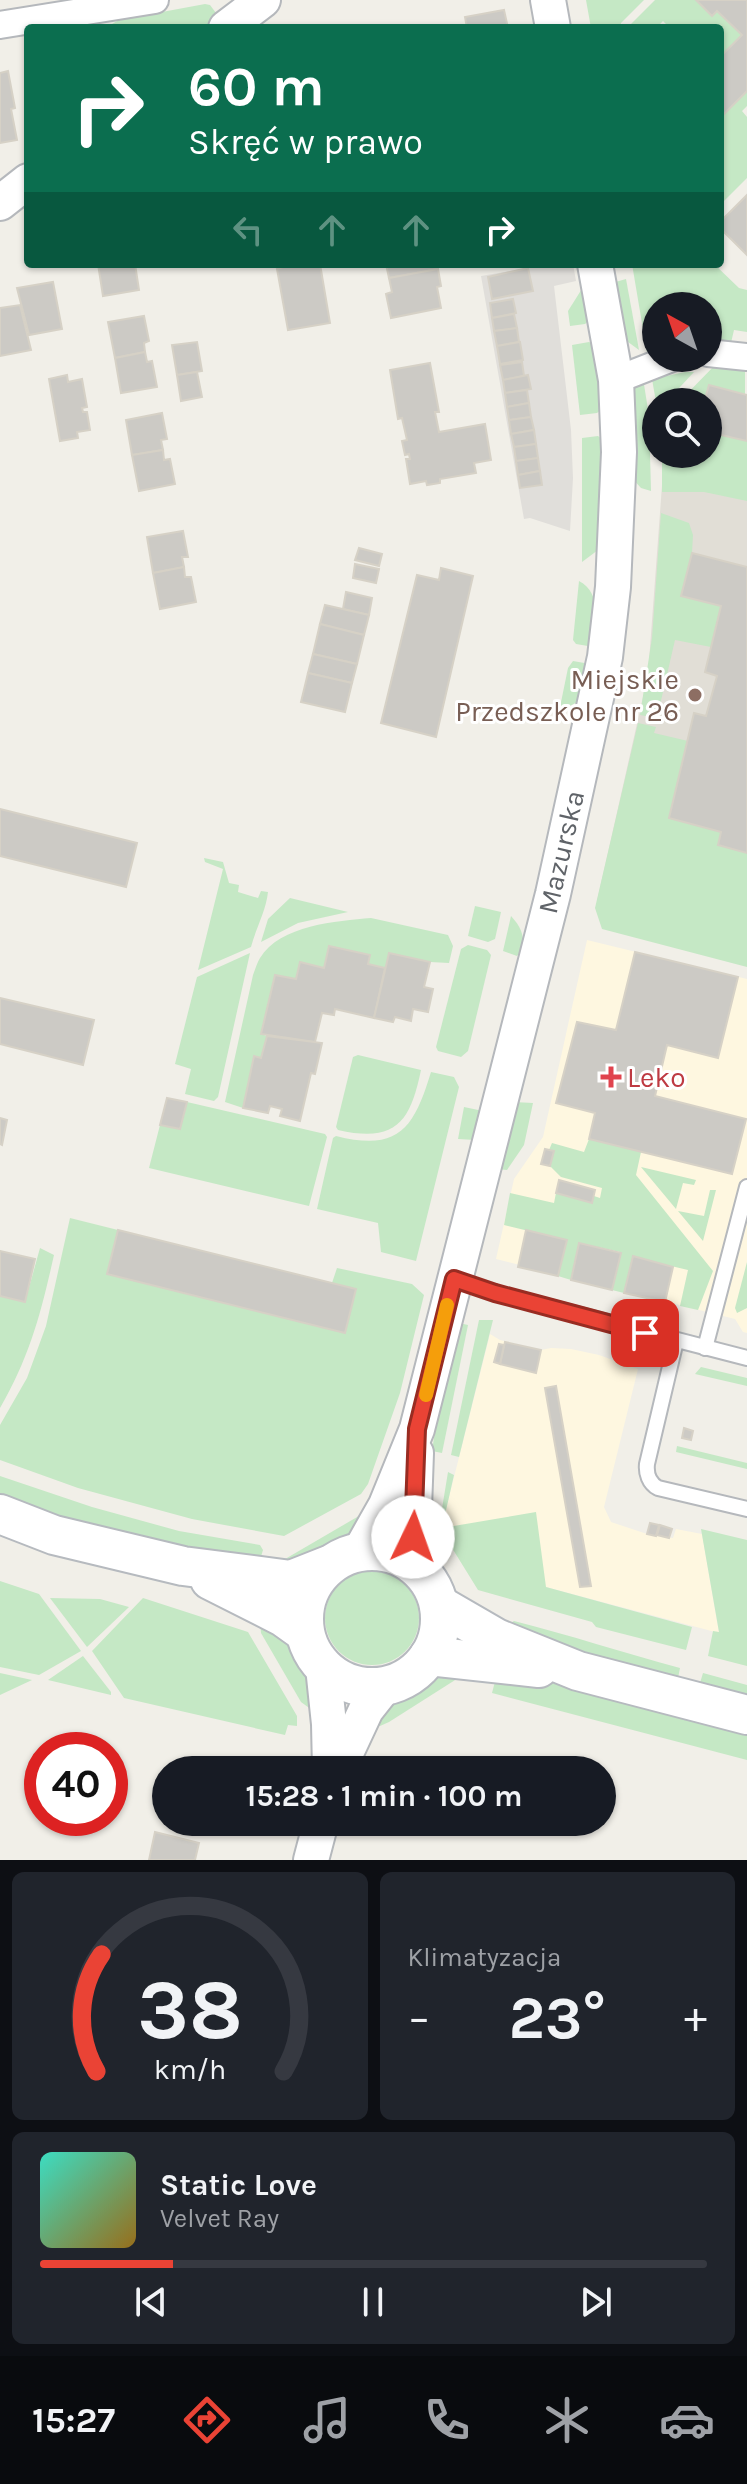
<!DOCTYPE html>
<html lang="pl">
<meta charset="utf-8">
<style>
:root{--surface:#171b24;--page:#20242c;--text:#f1f3f6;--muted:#9ea1a6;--line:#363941;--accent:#ea4335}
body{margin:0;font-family:Karla,sans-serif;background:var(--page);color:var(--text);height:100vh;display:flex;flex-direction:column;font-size:30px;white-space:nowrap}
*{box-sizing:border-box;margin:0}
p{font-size:26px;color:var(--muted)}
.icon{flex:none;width:44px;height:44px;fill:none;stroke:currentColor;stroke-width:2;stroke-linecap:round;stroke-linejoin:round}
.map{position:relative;height:1860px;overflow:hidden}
.sheet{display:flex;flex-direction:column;gap:12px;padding:12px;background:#0d0f14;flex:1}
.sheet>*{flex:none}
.hud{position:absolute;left:24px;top:24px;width:700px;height:244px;border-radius:8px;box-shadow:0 2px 6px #0004;background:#0b6e4f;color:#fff;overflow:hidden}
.needle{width:52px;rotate:320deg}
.tools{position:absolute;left:642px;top:292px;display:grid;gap:16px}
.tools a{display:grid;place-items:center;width:80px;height:80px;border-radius:50%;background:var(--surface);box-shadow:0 2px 6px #0004;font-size:40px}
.speed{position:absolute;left:24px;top:1732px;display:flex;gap:16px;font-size:40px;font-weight:700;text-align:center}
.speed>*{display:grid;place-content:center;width:104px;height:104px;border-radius:50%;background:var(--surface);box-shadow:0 2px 6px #0004;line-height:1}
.speed .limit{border:12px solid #d22;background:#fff;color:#111}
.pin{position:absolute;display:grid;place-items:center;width:68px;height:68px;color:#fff;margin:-34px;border-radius:16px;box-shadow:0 4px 12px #0006}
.me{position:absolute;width:88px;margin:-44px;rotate:3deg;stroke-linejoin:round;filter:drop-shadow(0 0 6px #0008)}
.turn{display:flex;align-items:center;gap:28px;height:168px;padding:0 32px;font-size:36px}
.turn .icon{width:104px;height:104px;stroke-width:2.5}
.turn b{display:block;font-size:56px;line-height:68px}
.lanes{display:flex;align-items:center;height:76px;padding:0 32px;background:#0003;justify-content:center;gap:40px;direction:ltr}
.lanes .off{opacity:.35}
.big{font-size:60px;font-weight:700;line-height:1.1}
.sheet .tile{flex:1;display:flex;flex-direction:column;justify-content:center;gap:12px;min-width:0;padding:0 28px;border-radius:12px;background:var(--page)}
.sheet .dial{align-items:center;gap:0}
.dial svg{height:208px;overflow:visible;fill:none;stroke:var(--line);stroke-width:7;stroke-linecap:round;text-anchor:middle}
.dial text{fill:var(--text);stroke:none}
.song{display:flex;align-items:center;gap:24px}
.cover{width:96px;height:96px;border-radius:12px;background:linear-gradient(135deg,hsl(170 70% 55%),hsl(40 70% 35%))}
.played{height:8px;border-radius:4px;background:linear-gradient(90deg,var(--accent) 20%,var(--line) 20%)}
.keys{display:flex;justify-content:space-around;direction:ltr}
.heat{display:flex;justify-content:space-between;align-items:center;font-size:44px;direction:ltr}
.sheet .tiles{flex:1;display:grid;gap:12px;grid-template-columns:1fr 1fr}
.tile:last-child{grid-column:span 2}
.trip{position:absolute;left:152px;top:1756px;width:464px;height:80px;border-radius:40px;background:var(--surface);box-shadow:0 2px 6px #0004;font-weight:700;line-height:80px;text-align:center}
.menu{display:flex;height:128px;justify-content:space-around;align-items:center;background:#090b0e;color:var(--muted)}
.menu .icon{width:56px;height:56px}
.menu .current{color:var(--accent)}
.menu b{font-size:36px;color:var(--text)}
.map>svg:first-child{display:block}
.commercial{fill:#fef7e0}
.industrial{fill:#e0deda}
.education{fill:#e1ded6}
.green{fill:#c5e8c5}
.building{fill:#cccac5;stroke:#d6d1c6;stroke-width:2}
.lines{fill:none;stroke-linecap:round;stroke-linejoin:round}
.service-casing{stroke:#b5b8bc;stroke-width:18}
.minor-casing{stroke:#b5b8bc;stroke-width:30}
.tertiary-casing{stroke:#b5b8bc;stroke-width:38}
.secondary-casing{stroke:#b6babf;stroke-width:42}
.service{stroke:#fff;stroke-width:14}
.minor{stroke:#fff;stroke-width:26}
.tertiary{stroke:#fff;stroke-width:34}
.secondary{stroke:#fff;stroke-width:38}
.route-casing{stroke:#982c22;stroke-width:20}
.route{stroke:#ea4335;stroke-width:14}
.slow{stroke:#f59e0b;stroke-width:14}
.education-dot{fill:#8d6e63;stroke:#fff;stroke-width:3}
.health-dot{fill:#e0444e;stroke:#fff;stroke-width:3}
.labels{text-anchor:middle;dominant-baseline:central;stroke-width:6;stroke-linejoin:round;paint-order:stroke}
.education-label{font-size:28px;fill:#785e54;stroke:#fff;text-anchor:end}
.street-label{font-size:28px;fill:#5f6368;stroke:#fff}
.health-label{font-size:28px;fill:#be3a42;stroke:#fff;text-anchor:start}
</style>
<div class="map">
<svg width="747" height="1860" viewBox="0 0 747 1860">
<rect width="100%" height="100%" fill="#f1efe8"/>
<!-- commercial -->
<g class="commercial">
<path d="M587 940 747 979V1333L743 1332 735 1319 496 1259 514 1179 543 1137Z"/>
<path d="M490 1334 500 1340 541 1350 551 1348 571 1349 599 1355 638 1369 604 1507 611 1522 647 1534 673 1538 676 1529 702 1534 719 1633 546 1587 441 1529Z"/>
</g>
<!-- industrial -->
<path class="industrial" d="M551 264H573L576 281 554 286 571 430 573 478 570 531 530 518 524 519 481 276Z"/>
<!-- education -->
<path class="education" d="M663 472 747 496V939L597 901 648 675Z"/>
<!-- green -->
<g class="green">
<path d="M586 0H644L621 23 620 28H591Z"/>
<path d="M655 0H696L712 16 717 11 742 35 720 57V28H670L663 21 656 28H627Z"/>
<path d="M205 4 210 5 216 13 214 22 206 28H105L119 20Z"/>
<path d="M747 91V106L742 111 747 117V178L720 205V118Z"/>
<path d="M632 264H714L739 288 747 290V332L734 330 730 347 708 346V306H656V353H647Z"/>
<path d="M626 279 639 350 624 339 612 283Z"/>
<path d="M585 284 591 319 585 324 570 326 568 311Z"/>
<path d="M589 342 594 345 602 409 597 413 580 415 572 345Z"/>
<path d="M717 363 745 366V394L709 385 704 402H679Z"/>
<path d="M685 372H694L666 402H656L652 379Z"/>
<path d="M643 378 649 416 651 491 641 488 632 478V388Z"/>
<path d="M708 432 747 441V501L704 492H662V454H708Z"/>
<path d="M598 436 603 440 598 550 582 562V438Z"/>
<path d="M661 513 689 523 693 535 692 553 681 595 721 606 711 647 675 640 657 718 640 715 652 638Z"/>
<path d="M579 581C603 594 595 623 594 647L576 644 573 640Z"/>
<path d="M573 661 590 664 581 700 559 712 568 668Z"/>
<path d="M638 723 656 727 654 733 688 741 669 818 721 832 718 845 747 853V967L602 929 595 908Z"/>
<path d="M204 858 223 862 229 883 239 885 238 892 258 898 261 891 268 892C266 911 256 928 251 947L198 970 223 869 205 862Z"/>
<path d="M290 898 348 912 298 923 261 942 268 919Z"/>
<path d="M475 906 501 912 495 939 488 942 468 936Z"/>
<path d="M511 916C521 927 523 933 524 948L517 956 503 951Z"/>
<path d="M371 918 448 935 453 946 449 963 430 962 389 953 385 968 368 964 370 955 330 946 324 968 300 962 296 979 275 975 261 1034 267 1036 261 1058 254 1056 243 1108 225 1102 253 975C255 970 257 963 260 958 280 925 337 921 371 918Z"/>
<path d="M468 945 487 950 491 955 468 1051 461 1057 438 1051 436 1047 461 949Z"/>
<path d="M250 953 218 1097 214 1101 185 1094 191 1069 175 1064 197 977Z"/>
<path d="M358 1055 421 1070C410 1123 395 1143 338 1130L336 1127 353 1057Z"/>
<path d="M431 1072 454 1077 459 1087 416 1261 381 1252 378 1223 317 1209 333 1138 336 1136C399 1152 414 1128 431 1072Z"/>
<path d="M187 1102 325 1134 327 1137 309 1206 149 1168 160 1125 180 1129Z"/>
<path d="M514 1102 533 1103 524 1145 507 1170 497 1169Z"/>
<path d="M464 1107 483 1111 475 1140 458 1139Z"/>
<path d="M589 1139 641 1152 636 1175 713 1271 698 1310 680 1306 688 1270 633 1257 624 1293 612 1290 620 1252 580 1243 571 1280 558 1276 566 1240 504 1225 510 1193 554 1203 556 1193 592 1203 594 1196 600 1198 602 1188 561 1177 550 1166 554 1152 549 1150 552 1143 584 1152Z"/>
<path d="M641 1167 696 1180 694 1185 683 1183 676 1209Z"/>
<path d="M710 1190H716L703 1241 678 1211 704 1216Z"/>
<path d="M70 1218 118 1230 107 1274 356 1289 332 1283 337 1268 412 1284 424 1295 400 1393 368 1484 361 1494 284 1536 192 1519 78 1488 0 1460V1425L27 1378 46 1326Z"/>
<path d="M40 1248 54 1255C41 1313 30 1356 0 1408V1296L25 1302Z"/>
<path d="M747 1262V1308L737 1313 735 1308Z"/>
<path d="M479 1320H493L459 1457 451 1455Z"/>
<path d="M459 1323 468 1325 442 1453 432 1451 439 1405Z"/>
<path d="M701 1367 747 1378V1386L695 1374Z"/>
<path d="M677 1446 747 1463V1469L676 1452Z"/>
<path d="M448 1472 454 1475 442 1528 536 1512 546 1587 692 1627 686 1650 596 1627 592 1622 478 1590 439 1527Z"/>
<path d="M0 1476 92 1507 179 1531 260 1545 263 1550 259 1563 86 1527 0 1497Z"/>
<path d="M364 1513 357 1532 345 1541 315 1558 280 1562Z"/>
<path d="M701 1529 747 1540V1666L708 1656 713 1631 719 1632Z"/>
<circle cx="372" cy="1618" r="47"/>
<path d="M0 1581 39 1594 81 1651 39 1675 0 1667Z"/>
<path d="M50 1598 100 1599 129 1607 87 1647Z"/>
<path d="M143 1598 248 1632 297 1716V1726L288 1725 285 1735 124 1698 92 1651Z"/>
<path d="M260 1621 285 1630 312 1676V1710L301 1702 261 1633Z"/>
<path d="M514 1621C570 1635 624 1653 680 1668L678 1678 548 1648 509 1624Z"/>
<path d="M83 1656 111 1692V1695L48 1680Z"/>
<path d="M0 1673 32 1680 0 1695Z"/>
<path d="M443 1673 463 1675 389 1722 380 1726H370L389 1702Z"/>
<path d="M502 1673 561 1685 747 1734V1760L492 1693 497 1674Z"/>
<path d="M703 1673 747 1685V1699L700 1683Z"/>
</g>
<!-- building -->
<g class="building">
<path d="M696 0H747V91L720 118V57L742 35 717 11 712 16Z"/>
<path d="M504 10 508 28H467L465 17Z"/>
<path d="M8 71 15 108 11 109 17 140 0 143V73Z"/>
<path d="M747 195V255L720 228V222Z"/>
<path d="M98 264H135L139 290 103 296Z"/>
<path d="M292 264H320L330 323 288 330 277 269Z"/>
<path d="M386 264H437L438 269 389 278Z"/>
<path d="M528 268 533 291 492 299 488 277Z"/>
<path d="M438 269 441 286 437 287 441 308 391 318 386 294 392 292 389 278Z"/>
<path d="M53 282 62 329 29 335 17 288Z"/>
<path d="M513 299 516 313 492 318 490 303Z"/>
<path d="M20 305 31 350 0 356V308Z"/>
<path d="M514 314 517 328 494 331 492 318Z"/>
<path d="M144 316 149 341 144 343 145 352 115 358 108 322Z"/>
<path d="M517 328 519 342 497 346 494 331Z"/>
<path d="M197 342 202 371 177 375 172 345Z"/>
<path d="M520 342 523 360 500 364 497 346Z"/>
<path d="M145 352 147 362 152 361 157 387 121 393 115 358Z"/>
<path d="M522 362 524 376 503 380 500 365Z"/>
<path d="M430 363 439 412H435L439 432 485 424 491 460 474 463 476 473 440 479V483L427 485 426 481 410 484 406 459H410L409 454 405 455 402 441 407 440 402 418 398 419 390 370Z"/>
<path d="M197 372 202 397 181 401 177 375Z"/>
<path d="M67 375 68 382 82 379 87 407 82 408 83 412H87L90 430 77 432 78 438 60 441 49 379Z"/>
<path d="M528 375 531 389 505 393 503 380Z"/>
<path d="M709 385 747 395V441L708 432V402H704Z"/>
<path d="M527 390 529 403 507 407 505 393Z"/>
<path d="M529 403 531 417 509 420 507 407Z"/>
<path d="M162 413 167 439 161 440 163 450 132 455 126 420Z"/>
<path d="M531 417 534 430 511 434 509 420Z"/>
<path d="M534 430 536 444 514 447 511 434Z"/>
<path d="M536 444 538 458 516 461 514 447Z"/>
<path d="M163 450 164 460 170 459 175 484 139 491 132 455Z"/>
<path d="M538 458 540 471 518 475 516 461Z"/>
<path d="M540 471 542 485 520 488 518 475Z"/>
<path d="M183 531 188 557H182L184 567 153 573 147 537Z"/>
<path d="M359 548 382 554 379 566 355 560Z"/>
<path d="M692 553 747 567V853L718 845 721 832 669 818 694 713 706 716 717 676 705 672 721 606 681 596Z"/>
<path d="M355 564 379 569 376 583 353 578Z"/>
<path d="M184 567 185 577H191L196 602 160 609 153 573Z"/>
<path d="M441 568 473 576 436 737 381 723 417 575 439 580Z"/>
<path d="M346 592 372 598 369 615 343 609Z"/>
<path d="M325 605 369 615 364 635 320 624Z"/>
<path d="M320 624 364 635 357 664 313 654Z"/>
<path d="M313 654 357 664 352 683 308 673Z"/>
<path d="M308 673 352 683 345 712 301 702Z"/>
<path d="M0 809 137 843 126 887 0 856Z"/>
<path d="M329 946 370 955 368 964 385 968 374 1018 335 1009 334 1015 322 1013 315 1042 261 1034 275 975 296 979 300 962 324 968Z"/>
<path d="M635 952 738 977 718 1058 667 1045 655 1096 746 1119 732 1174 589 1139 595 1113 556 1103 577 1022 616 1030Z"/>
<path d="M389 953 430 962 424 987 433 989 428 1012 413 1009 411 1021 395 1017 393 1022 374 1018Z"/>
<path d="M0 998 94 1020 83 1065 0 1044Z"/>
<path d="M267 1036 322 1043 315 1074 311 1073 300 1121 280 1116 282 1109 270 1106 268 1113 243 1108 254 1056 261 1058Z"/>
<path d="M167 1098 187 1102 180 1129 160 1125Z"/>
<path d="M0 1118 7 1120 2 1145 0 1144Z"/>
<path d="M545 1149 554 1151 550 1166 541 1164Z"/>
<path d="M559 1180 595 1190 592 1203 556 1193Z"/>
<path d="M118 1230 356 1289 345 1333 107 1274Z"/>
<path d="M526 1230 567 1240 558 1276 518 1267Z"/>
<path d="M579 1243 621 1253 612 1290 571 1280Z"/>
<path d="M0 1251 35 1259 25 1302 0 1296Z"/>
<path d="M633 1256 673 1267 665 1302 624 1293Z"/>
<path d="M505 1342 541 1350 536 1373 500 1364Z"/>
<path d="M499 1344 504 1345 500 1364 494 1362Z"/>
<path d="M556 1386 591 1586 580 1587 545 1388Z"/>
<path d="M684 1428 693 1431 691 1440 682 1438Z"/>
<path d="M650 1523 659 1525 656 1536 647 1534Z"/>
<path d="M660 1525 672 1529 669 1538 657 1535Z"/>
<path d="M155 1832 199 1843 195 1860H149Z"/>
</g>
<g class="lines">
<defs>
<g id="service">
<path d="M454 1280 495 1293 747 1358"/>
<path d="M676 1341 647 1464C646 1473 649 1483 658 1488L747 1509"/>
<path d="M705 1348 747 1187"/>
</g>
<g id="minor">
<path d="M0 25 155 0"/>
<path d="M708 353 747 357"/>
<path d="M616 380 672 358"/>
</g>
<g id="tertiary">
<path d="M548 0 553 28"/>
<path d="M226 28 263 0"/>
<path d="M0 203 28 181"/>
<path d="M416 1453 413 1537 420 1570"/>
<path d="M360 1551 386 1505 417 1429 553 894 605 657 613 587 619 452 616 380 595 264"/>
<path d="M323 1667 329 1724 330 1770"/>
<path d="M338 1770 366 1710 385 1686"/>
<path d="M311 1860 321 1822"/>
</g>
<g id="secondary">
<path d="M0 1514 54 1535 183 1566 291 1580 329 1565"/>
<circle cx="372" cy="1619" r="68"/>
<path d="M210 1580 283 1617 304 1632"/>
<path d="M439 1605 496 1638 578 1671 747 1715"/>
<path d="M429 1656 539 1668"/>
</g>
</defs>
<!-- service casing -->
<use href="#service" class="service-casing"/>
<!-- minor casing -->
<use href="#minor" class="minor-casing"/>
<!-- tertiary casing -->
<use href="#tertiary" class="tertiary-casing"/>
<!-- secondary casing -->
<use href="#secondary" class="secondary-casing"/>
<!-- service -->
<use href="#service" class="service"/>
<!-- minor -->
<use href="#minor" class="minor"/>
<!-- tertiary -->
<use href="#tertiary" class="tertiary"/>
<!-- secondary -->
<use href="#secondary" class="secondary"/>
</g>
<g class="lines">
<defs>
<path id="route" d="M413 1537 417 1429 454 1279 495 1293 645 1333"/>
</defs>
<!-- route casing -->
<use href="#route" class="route-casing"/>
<!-- route -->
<use href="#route" class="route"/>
<!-- slow -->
<path class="slow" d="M426 1395 447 1305"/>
</g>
<!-- markers -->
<circle class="education-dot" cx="695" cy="695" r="8"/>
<path class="health-dot" d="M607 1065h8v8h8v8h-8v8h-8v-8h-8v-8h8z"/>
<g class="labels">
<!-- education labels -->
<g class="education-label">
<text x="679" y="679">Miejskie<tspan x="679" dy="32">Przedszkole nr 26</tspan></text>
</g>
<!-- street labels -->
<g class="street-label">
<text transform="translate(561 852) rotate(-77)">Mazurska</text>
</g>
<!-- health labels -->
<g class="health-label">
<text x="627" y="1077">Leko</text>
</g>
</g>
</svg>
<div class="tools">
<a><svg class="needle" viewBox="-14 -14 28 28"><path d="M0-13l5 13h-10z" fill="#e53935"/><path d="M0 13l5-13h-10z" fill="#9ea1a6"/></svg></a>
<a><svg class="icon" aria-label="search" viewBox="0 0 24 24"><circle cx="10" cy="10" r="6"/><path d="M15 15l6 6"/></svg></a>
</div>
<div class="speed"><div class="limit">40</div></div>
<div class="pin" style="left:645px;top:1333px;background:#d93025"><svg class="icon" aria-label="arrive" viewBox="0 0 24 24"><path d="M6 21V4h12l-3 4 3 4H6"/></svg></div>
<svg class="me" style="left:413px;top:1537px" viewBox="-20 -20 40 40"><circle r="19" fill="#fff"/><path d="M0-13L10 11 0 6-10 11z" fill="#ea4335"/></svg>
<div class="trip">15:28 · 1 min · 100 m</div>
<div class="hud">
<div class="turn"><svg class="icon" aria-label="right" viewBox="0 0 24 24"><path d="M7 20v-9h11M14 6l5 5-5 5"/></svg><div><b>60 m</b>Skręć w prawo</div></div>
<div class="lanes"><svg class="icon off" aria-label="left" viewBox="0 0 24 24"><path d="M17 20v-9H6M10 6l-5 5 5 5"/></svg><svg class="icon off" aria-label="ahead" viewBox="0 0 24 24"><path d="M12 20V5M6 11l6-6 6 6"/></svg><svg class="icon off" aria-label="ahead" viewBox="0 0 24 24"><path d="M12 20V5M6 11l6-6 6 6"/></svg><svg class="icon" aria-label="right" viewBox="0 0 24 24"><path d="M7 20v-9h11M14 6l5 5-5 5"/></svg></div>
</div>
</div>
<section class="sheet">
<div class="tiles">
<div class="tile dial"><svg viewBox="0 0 100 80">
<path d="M14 69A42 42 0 1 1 86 69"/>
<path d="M14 69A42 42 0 0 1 16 24" stroke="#ea4335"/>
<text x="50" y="56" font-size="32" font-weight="700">38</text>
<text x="50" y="72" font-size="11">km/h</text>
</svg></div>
<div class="tile"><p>Klimatyzacja</p>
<div class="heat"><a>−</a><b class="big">23°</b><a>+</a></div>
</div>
<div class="tile">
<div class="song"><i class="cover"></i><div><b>Static Love</b><p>Velvet Ray</p></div></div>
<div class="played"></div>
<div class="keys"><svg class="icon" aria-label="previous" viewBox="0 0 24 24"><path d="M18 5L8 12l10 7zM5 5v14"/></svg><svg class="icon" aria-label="pause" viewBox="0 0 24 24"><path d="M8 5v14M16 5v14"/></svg><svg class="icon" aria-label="next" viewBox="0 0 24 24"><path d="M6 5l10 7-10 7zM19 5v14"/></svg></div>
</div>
</div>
</section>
<nav class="menu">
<b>15:27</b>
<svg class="icon current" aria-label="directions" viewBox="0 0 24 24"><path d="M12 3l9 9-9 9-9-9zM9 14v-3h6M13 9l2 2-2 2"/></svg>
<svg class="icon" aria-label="music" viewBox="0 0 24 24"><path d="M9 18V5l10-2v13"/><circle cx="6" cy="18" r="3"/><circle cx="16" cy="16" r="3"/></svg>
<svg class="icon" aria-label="phone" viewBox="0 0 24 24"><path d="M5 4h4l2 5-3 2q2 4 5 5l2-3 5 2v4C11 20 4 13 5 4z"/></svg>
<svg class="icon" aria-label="climate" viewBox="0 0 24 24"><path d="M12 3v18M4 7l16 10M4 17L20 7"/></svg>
<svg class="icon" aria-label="car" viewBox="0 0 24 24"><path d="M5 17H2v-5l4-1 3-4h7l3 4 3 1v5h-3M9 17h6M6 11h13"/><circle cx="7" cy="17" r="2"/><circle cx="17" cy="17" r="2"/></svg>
</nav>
